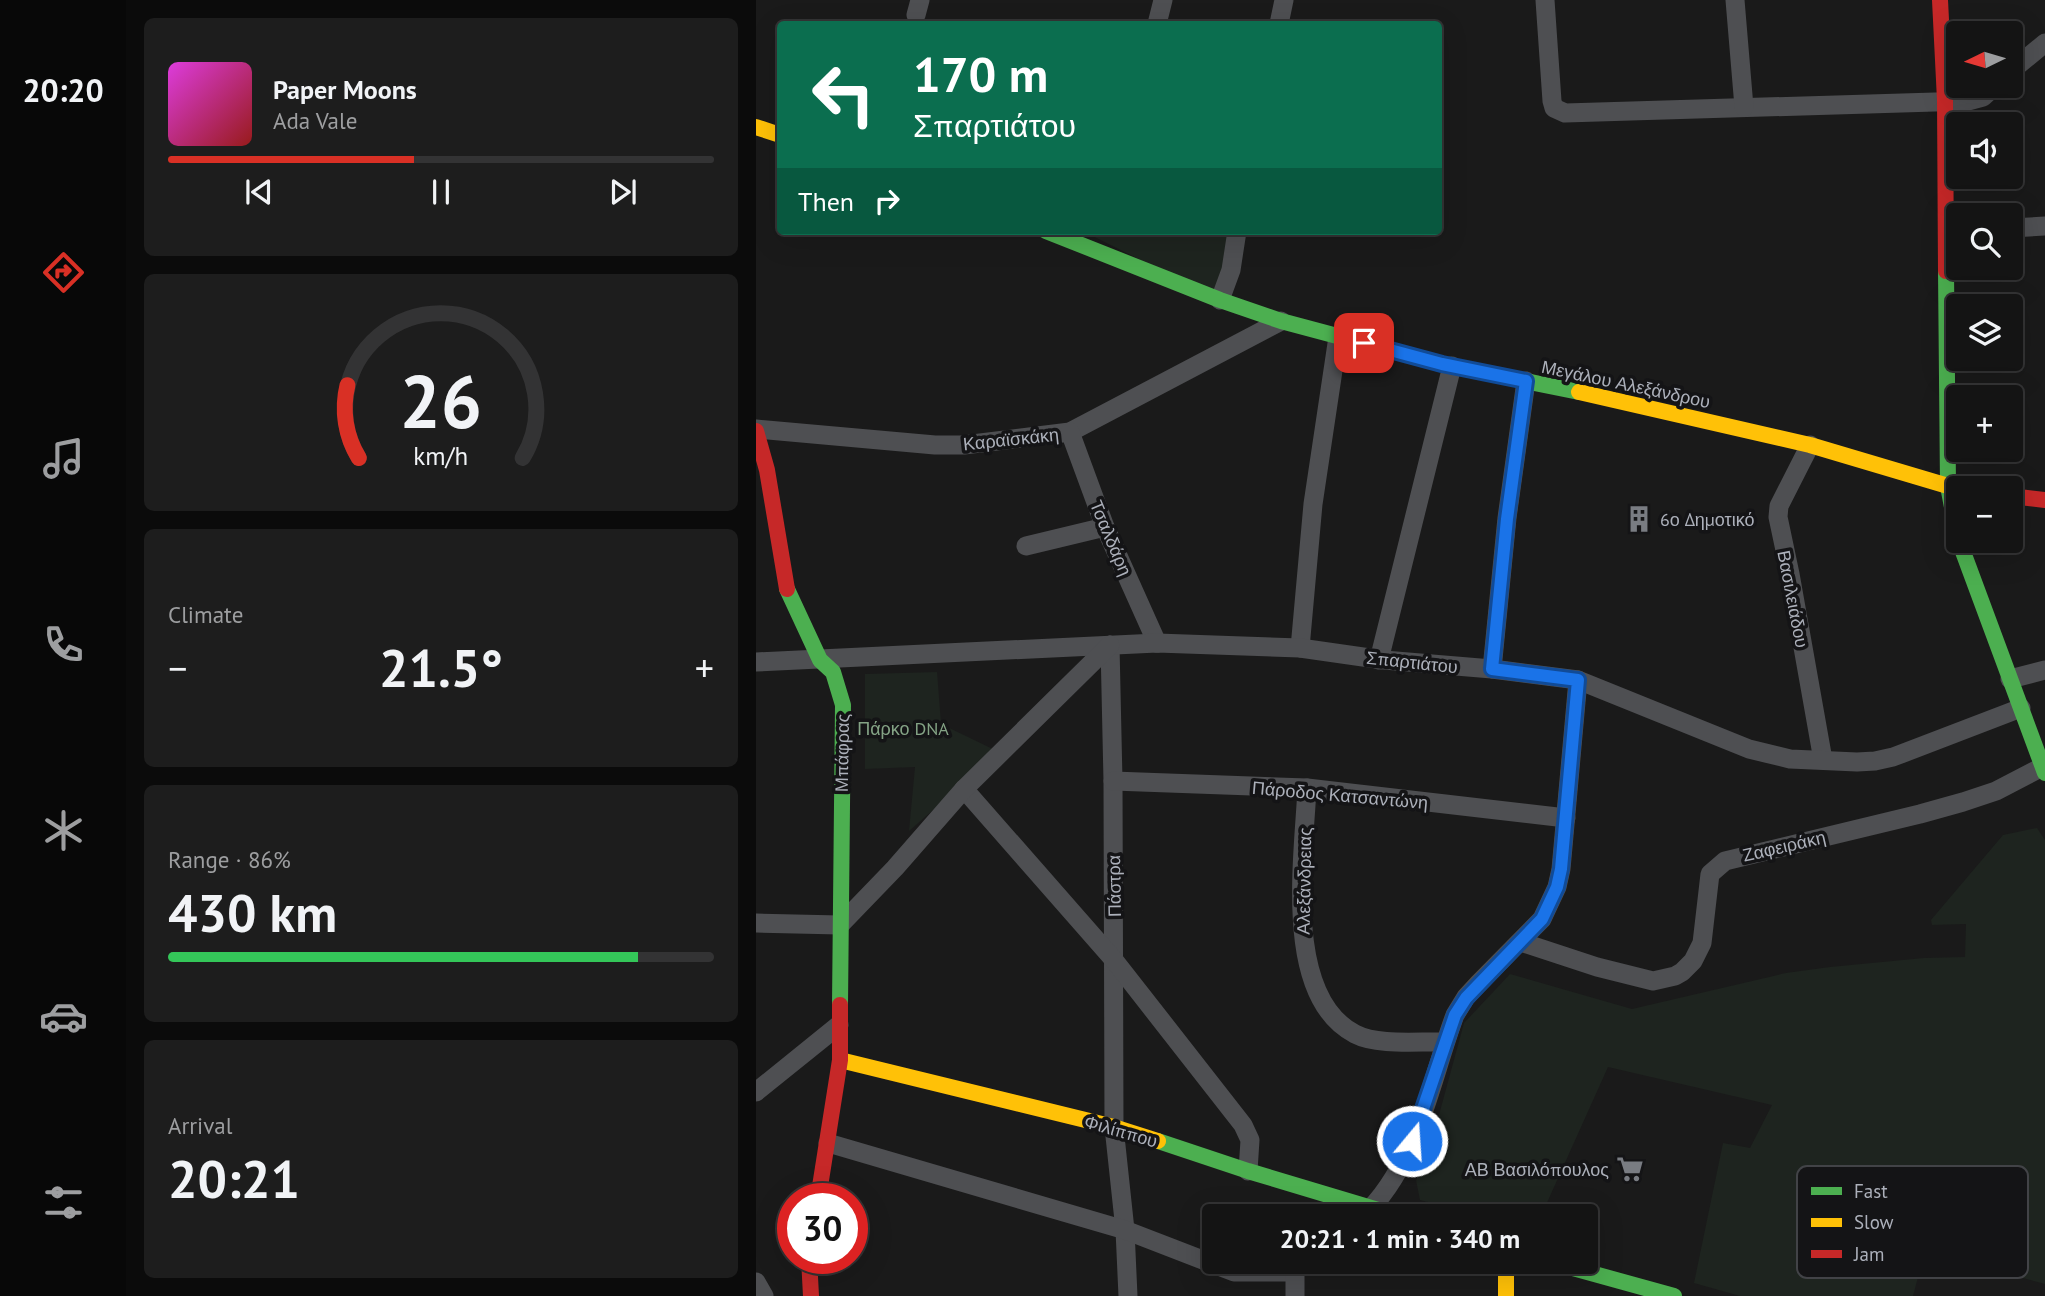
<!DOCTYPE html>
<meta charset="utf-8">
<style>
:root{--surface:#141414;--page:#1d1d1d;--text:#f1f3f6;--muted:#9d9ea0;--line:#333334;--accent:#d93025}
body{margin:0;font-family:"PT Sans",sans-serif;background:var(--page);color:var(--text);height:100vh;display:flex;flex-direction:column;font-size:26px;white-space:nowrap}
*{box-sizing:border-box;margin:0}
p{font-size:23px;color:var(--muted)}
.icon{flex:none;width:38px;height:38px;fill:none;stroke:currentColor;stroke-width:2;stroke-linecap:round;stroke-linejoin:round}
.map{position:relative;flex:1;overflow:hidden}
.details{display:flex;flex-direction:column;gap:18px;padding:18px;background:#0b0b0b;width:630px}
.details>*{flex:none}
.banner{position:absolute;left:21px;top:21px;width:665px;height:214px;border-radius:7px;box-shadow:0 7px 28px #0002,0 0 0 2px var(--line);background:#0b6e4f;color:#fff;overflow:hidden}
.needle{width:46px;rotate:265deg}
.buttons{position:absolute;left:1190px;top:21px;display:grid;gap:14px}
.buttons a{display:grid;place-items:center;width:77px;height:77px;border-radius:7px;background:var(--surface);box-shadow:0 7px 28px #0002,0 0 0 2px var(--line);font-size:35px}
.speed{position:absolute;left:21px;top:1183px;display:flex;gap:14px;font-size:35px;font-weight:700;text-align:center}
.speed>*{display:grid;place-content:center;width:91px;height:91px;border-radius:50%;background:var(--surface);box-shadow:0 7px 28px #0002,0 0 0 2px var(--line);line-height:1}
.speed .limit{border:10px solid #d22;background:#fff;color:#111}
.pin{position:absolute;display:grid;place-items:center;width:60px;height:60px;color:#fff;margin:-30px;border-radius:14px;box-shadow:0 4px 10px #0006}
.me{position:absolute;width:77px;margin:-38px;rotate:18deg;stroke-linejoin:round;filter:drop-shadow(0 0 5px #0008)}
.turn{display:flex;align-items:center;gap:24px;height:147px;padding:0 21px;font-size:32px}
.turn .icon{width:91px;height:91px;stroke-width:2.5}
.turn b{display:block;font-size:49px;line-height:60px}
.then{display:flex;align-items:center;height:66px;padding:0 21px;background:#0003;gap:14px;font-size:26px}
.big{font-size:52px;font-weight:700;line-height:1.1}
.details .widget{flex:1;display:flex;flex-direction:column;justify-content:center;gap:10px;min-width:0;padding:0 24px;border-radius:10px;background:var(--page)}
.details .dial{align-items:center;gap:0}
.dial svg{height:182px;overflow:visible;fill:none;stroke:var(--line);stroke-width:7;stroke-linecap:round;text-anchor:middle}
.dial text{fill:var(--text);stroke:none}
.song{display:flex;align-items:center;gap:21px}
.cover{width:84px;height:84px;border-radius:10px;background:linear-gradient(135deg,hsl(300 70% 55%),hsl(0 70% 35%))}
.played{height:7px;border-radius:4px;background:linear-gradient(90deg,var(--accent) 45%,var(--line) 45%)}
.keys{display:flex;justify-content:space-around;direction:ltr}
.heat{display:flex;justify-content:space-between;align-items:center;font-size:38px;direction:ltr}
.charge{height:10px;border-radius:5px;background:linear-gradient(90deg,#34c759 86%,var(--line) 0)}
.trip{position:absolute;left:446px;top:1204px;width:396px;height:70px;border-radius:7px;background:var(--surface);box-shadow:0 7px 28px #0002,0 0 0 2px var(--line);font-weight:700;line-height:70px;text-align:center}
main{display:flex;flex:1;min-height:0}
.menu{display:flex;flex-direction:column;width:126px;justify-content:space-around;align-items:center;background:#080808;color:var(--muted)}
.menu .icon{width:49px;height:49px}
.menu .current{color:var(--accent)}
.menu b{font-size:32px;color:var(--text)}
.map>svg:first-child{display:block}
.green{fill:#1e241f}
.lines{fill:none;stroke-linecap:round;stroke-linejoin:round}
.street{stroke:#4e4f52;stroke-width:19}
.fast{stroke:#4caf50;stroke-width:16}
.slow{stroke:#ffc107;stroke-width:16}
.jam{stroke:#c62828;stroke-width:16}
.route-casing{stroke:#114b97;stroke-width:18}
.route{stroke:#1a73e8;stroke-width:12}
.labels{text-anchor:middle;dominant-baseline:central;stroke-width:7;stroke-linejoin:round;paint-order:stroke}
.street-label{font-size:18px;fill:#acb0ba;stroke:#141416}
.poi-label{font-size:18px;fill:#acb0ba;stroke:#141416;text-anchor:start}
.park-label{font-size:18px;fill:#84a385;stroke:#141416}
.key{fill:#141416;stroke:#424347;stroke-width:2}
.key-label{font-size:19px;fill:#acb0ba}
</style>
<main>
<nav class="menu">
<b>20:20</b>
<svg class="icon current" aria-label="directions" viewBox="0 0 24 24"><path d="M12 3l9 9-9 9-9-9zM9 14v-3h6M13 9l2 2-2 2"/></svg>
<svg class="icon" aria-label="music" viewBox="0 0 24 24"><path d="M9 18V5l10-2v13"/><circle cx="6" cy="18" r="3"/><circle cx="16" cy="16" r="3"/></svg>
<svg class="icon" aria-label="phone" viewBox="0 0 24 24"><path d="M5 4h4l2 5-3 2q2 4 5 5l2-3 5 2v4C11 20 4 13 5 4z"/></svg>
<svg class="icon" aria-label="climate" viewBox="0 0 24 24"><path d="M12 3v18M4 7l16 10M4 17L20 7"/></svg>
<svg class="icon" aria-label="car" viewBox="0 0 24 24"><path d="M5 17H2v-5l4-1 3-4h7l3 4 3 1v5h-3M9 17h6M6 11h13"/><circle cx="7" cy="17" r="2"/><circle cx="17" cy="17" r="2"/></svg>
<svg class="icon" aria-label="filters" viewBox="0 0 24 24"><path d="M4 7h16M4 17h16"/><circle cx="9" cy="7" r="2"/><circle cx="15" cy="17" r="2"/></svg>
</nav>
<section class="details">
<div class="widget">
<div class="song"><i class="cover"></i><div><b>Paper Moons</b><p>Ada Vale</p></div></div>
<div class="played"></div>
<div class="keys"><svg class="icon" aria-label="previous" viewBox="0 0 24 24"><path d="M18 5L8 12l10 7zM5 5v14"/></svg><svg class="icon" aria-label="pause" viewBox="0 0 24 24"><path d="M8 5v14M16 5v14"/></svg><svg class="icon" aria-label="next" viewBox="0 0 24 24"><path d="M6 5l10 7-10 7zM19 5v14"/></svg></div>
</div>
<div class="widget dial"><svg viewBox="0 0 100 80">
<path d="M14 69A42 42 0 1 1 86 69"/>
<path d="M14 69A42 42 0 0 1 9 37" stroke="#d93025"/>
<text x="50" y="56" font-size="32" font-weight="700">26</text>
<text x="50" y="72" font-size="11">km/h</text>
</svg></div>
<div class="widget"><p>Climate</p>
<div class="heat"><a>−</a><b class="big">21.5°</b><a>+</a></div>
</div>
<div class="widget"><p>Range · 86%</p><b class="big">430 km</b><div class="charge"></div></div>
<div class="widget"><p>Arrival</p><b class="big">20:21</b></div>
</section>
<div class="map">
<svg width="1289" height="1296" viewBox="0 0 1289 1296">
<rect width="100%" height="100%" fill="#1a1a1a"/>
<!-- green -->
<g class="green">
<path d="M327 231H481L464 300Z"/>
<path d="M181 672 185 724 243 752 153 831 159 767 109 769V674Z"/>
<path d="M1281 828 1289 840V1284L1169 1251 1157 1296H984L938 1283 967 1143 994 1148 1016 1105 852 1067 785 1216H726L664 1200 660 1180 671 1159 708 1023 754 974 876 1009 1030 973 1074 967 1168 958 1209 957 1210 924 1176 925 1175 920 1247 835Z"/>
</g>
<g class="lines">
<!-- street -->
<g class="street">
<path d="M789 0 796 101 798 108 809 113 1212 101 1227 97 1239 86"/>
<path d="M979 0 988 107"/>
<path d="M160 15 164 0"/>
<path d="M401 24 407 0"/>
<path d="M523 24 528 0"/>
<path d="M1255 71 1289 43"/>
<path d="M1255 228 1289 226"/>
<path d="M464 300 475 270 481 231"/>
<path d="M0 429 179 445H208L314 432 525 321"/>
<path d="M314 432 349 527 401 643"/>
<path d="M1054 445 1023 506 1022 517 1034 574 1067 760"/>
<path d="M270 546 349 527"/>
<path d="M354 645 357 781 358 1127 369 1230 372 1296"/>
<path d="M544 648 557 504 582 337"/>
<path d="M623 660 696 366"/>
<path d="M0 662 401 643 544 648 628 660 736 669 822 680 993 749 1034 759 1101 762 1119 761 1137 757 1265 708"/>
<path d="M736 669 751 518 770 381"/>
<path d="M1254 679 1289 670"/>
<path d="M357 781 551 788 810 818"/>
<path d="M551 788C548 856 526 996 599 1034 622 1046 663 1041 689 1042"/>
<path d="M208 789 358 960 487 1125 494 1140 492 1171"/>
<path d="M0 923 84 925 139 868 208 789 354 645"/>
<path d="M765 942 841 967 897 981 919 976 926 972 937 961 946 943 954 874 969 861 1164 814 1207 802 1240 791 1286 767"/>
<path d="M0 1092 83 1025"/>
<path d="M72 1143 369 1230 478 1272H539"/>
<path d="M607 1216C661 1166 674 1082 699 1015L710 997 722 984 786 919 801 887 805 869 822 680"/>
<path d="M539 1272V1296"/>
<path d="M0 1282 8 1296"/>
</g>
<!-- fast -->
<g class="fast">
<path d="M290 231 464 300 525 321 686 364 823 392"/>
<path d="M1190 271 1192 486 1202 539"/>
<path d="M1203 541 1289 773"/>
<path d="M31 589 64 660 77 672 87 705 84 1005"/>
<path d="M402 1141 492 1171 642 1216"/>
<path d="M795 1262 918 1296"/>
</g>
<!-- slow -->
<g class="slow">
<path d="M0 127 24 135"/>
<path d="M823 392 1054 445 1192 486 1206 488"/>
<path d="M84 1060 358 1127 402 1141"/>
<path d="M750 1262V1296"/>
</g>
<!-- jam -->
<g class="jam">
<path d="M1184 0 1189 100 1190 271"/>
<path d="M0 431 11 470 31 589"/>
<path d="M1255 496 1289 500"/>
<path d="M62 1199 84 1060V1005"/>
<path d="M53 1258 55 1296"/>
</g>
</g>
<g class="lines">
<defs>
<path id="route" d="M608 343 686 364 770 381 751 519 736 669 822 680 805 869 801 887 786 919 710 998 699 1015 656 1141"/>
</defs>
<!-- route casing -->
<use href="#route" class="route-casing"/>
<!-- route -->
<use href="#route" class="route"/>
</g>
<!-- icons -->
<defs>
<symbol id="building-bare" viewBox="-9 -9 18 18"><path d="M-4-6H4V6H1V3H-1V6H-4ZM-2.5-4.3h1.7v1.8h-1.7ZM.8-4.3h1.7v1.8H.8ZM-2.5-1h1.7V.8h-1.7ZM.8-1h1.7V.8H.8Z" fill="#797c82" stroke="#141416" stroke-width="2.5" paint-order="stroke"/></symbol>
<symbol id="supermarket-bare" viewBox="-9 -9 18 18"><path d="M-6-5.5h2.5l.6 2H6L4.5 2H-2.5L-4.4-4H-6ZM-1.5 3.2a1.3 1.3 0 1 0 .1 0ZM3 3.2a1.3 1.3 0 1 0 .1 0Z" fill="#797c82" stroke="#141416" stroke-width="2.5" paint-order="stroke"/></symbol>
</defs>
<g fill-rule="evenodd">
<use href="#building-bare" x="864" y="500" width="38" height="38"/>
<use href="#supermarket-bare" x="855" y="1150" width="38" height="38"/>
</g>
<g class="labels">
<!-- street labels -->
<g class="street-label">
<text transform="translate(870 384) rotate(12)">Μεγάλου Αλεξάνδρου</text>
<text transform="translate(255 439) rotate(-6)">Καραϊσκάκη</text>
<text transform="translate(355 538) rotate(67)">Τσαλδάρη</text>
<text transform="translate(1037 599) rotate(79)">Βασιλειάδου</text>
<text transform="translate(656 662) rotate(6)">Σπαρτιάτου</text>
<text transform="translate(86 753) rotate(-89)">Μπάφρας</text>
<text transform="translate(584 795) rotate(5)">Πάροδος Κατσαντώνη</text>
<text transform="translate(1028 846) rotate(-13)">Ζαφειράκη</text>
<text transform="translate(548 881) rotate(-89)">Αλεξάνδρειας</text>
<text transform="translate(358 886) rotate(-91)">Πάστρα</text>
<text transform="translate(365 1131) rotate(16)">Φιλίππου</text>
</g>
<!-- poi labels -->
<g class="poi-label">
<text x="904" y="519">6ο Δημοτικό</text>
<text x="853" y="1169" text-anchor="end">ΑΒ Βασιλόπουλος</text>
</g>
<!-- park labels -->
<g class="park-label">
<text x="147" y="728">Πάρκο DNA</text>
</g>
</g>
<!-- legend -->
<rect x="1041" y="1166" width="231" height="112" rx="10" class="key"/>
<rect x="1055" y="1187" width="31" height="8" fill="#4caf50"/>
<rect x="1055" y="1218" width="31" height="9" fill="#ffc107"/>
<rect x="1055" y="1250" width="31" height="8" fill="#c62828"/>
<g class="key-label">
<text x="1098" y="1198">Fast</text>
<text x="1098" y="1229">Slow</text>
<text x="1098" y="1261">Jam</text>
</g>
</svg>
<div class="buttons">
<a><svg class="needle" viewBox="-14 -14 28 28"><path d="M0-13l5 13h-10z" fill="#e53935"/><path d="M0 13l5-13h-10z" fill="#9d9ea0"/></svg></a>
<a><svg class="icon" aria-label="sound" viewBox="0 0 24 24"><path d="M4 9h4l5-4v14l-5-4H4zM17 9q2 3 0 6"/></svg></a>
<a><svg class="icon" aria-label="search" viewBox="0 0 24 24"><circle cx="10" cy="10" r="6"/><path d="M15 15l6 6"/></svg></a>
<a><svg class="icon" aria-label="layers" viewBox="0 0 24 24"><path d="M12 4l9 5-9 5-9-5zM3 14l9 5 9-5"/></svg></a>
<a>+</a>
<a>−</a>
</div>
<div class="speed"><div class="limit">30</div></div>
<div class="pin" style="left:608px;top:343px;background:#d93025"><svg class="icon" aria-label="arrive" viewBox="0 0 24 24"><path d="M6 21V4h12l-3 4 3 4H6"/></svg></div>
<svg class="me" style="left:656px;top:1141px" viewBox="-20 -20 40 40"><circle r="17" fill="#1a73e8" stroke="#fff" stroke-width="3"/><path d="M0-11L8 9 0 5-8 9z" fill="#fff"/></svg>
<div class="trip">20:21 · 1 min · 340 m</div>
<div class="banner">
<div class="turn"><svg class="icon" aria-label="left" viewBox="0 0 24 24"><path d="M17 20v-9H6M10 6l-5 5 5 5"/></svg><div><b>170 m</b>Σπαρτιάτου</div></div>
<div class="then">Then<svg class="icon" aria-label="right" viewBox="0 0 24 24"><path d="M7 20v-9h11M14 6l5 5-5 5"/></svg></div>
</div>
</div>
</main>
